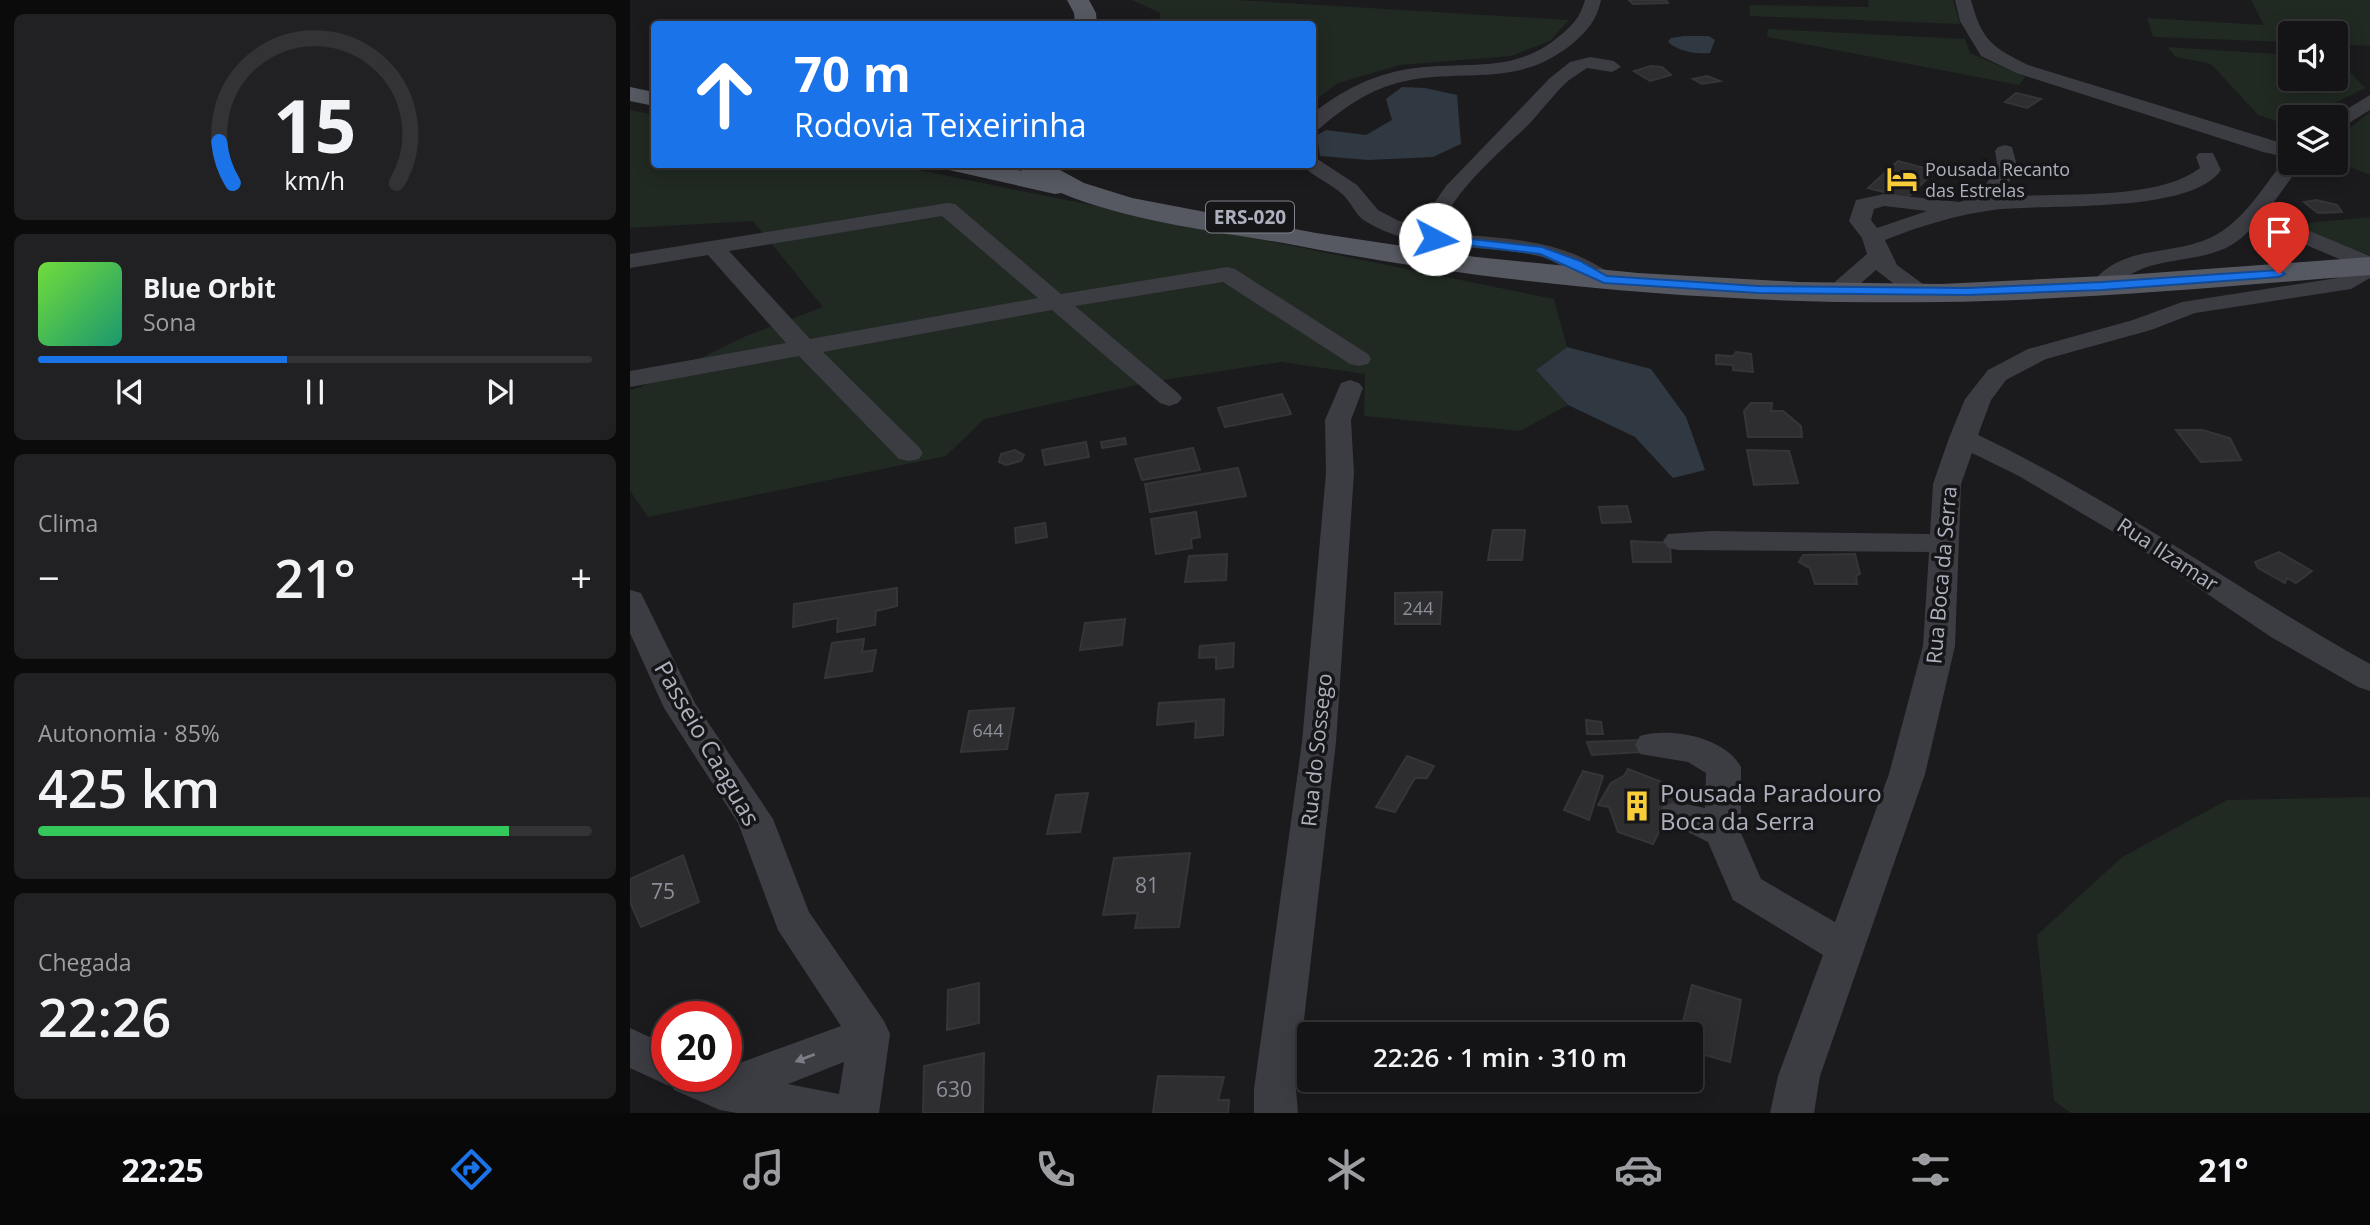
<!DOCTYPE html>
<html lang="pt">
<head>
<meta charset="utf-8">
<style>
  body { margin:0; font-family:"Open Sans",sans-serif; background:#212123; color:#f1f3f6; height:100vh; display:flex; flex-direction:column; font-size:26px; white-space:nowrap }
  * { box-sizing:border-box; margin:0 }
  p { font-size:23px; color:#9d9ea1 }
  .icon { flex:none; width:38px; height:38px; fill:none; stroke:currentColor; stroke-width:2; stroke-linecap:round; stroke-linejoin:round }
  .map { position:relative; flex:1; overflow:hidden }
  .sheet { display:flex; flex-direction:column; gap:14px; padding:14px; background:#0b0b0c; width:630px }
  .sheet>* { flex:none }
  .guide { position:absolute; left:21px; top:21px; width:665px; height:147px; border-radius:7px; box-shadow:0 4px 18px #0003,0 0 0 2px #333335; background:#1a73e8; color:#fff; overflow:hidden }
  .controls { position:absolute; left:1648px; top:21px; display:grid; gap:14px }
  .controls a { display:grid; place-items:center; width:70px; height:70px; border-radius:7px; background:#141416; box-shadow:0 4px 18px #0003,0 0 0 2px #333335; font-size:35px }
  .speed { position:absolute; left:21px; top:1001px; display:flex; gap:14px; font-size:35px; font-weight:700; text-align:center }
  .speed>* { display:grid; place-content:center; width:91px; height:91px; border-radius:50%; background:#141416; box-shadow:0 4px 18px #0003,0 0 0 2px #333335; line-height:1 }
  .speed .limit { border:10px solid #d22; background:#fff; color:#111 }
  .pin { position:absolute; display:grid; place-items:center; width:60px; height:60px; color:#fff; margin:-72px -30px; border-radius:50% 50% 50% 0; rotate:-45deg; box-shadow:0 0 7px #0007 }
  .pin .icon { rotate:45deg }
  .me { position:absolute; width:77px; margin:-38px; rotate:95deg; stroke-linejoin:round; filter:drop-shadow(0 0 5px #0008) }
  .turn { display:flex; align-items:center; gap:24px; height:147px; padding:0 28px; font-size:32px }
  .turn .icon { width:91px; height:91px; stroke-width:2.5 }
  .turn b { display:block; font-size:49px; line-height:60px }
  .big { font-size:52px; font-weight:600; line-height:1.1 }
  .sheet .tile { flex:1; display:flex; flex-direction:column; justify-content:center; gap:10px; min-width:0; padding:0 24px; border-radius:10px; background:#212123 }
  .sheet .dial { align-items:center; gap:0 }
  .dial svg { height:182px; overflow:visible; fill:none; stroke:#333335; stroke-width:7; stroke-linecap:round; text-anchor:middle }
  .dial text { fill:#f1f3f6; stroke:none }
  .song { display:flex; align-items:center; gap:21px }
  .cover { width:84px; height:84px; border-radius:10px; background:linear-gradient(135deg,hsl(100 70% 55%),hsl(160 70% 35%)) }
  .played { height:7px; border-radius:4px; background:linear-gradient(90deg,#1a73e8 45%,#333335 45%) }
  .keys { display:flex; justify-content:space-around; direction:ltr }
  .heat { display:flex; justify-content:space-between; align-items:center; font-size:38px; direction:ltr }
  .charge { height:10px; border-radius:5px; background:linear-gradient(90deg,#34c759 85%,#333335 0) }
  .trip { position:absolute; left:667px; top:1022px; width:406px; height:70px; border-radius:7px; background:#141416; box-shadow:0 4px 18px #0003,0 0 0 2px #333335; font-weight:600; line-height:70px; text-align:center }
  .dock { display:flex; height:112px; justify-content:space-around; align-items:center; background:#080809; color:#9d9ea1 }
  .dock .icon { width:49px; height:49px }
  .dock .active { color:#1a73e8 }
  .dock b { font-size:32px; color:#f1f3f6 }
  main { display:flex; flex:1; min-height:0 }
  .map>svg:first-child { display:block }
  .green { fill:#202922 }
  .water { fill:#303842 }
  .building { fill:#2e2e31; stroke:#353539; stroke-width:2 }
  .lines { fill:none; stroke-linecap:round; stroke-linejoin:round }
  .minor { fill:#3c3c43; fill-rule:evenodd }
  .major { fill:#575962; fill-rule:evenodd }
  .oneway { fill:#7a7c86 }
  .route { fill:#1a73e8; stroke:#114b97; stroke-width:2 }
  .labels { text-anchor:middle; dominant-baseline:central; stroke-width:7; stroke-linejoin:round; paint-order:stroke }
  .far-poi-label { font-size:18px; fill:#adb0bd; stroke:#161618; text-anchor:start }
  .number-label { font-size:18px; fill:#8c8f99 }
  .shield { fill:#161618; stroke:#80828c; stroke-width:2 }
  .shield-label { font-size:19px; font-weight:bold; fill:#adb0bd }
  .street-label { font-size:21px; fill:#adb0bd; stroke:#161618 }
  .near-number-label { font-size:21px; fill:#8c8f99 }
  .near-street-label { font-size:24px; fill:#adb0bd; stroke:#161618 }
  .near-poi-label { font-size:24px; fill:#adb0bd; stroke:#161618; text-anchor:start }
</style>
</head>
<body>
<main>
<section class="sheet">
<div class="tile dial"><svg viewBox="0 0 100 80">
<path d="M14 69A42 42 0 1 1 86 69"/>
<path d="M14 69A42 42 0 0 1 8 51" stroke="#1a73e8"/>
<text x="50" y="56" font-size="32" font-weight="700">15</text>
<text x="50" y="72" font-size="11">km/h</text>
</svg></div>
<div class="tile">
<div class="song"><i class="cover"></i><div><b>Blue Orbit</b><p>Sona</p></div></div>
<div class="played"></div>
<div class="keys"><svg class="icon" aria-label="previous" viewBox="0 0 24 24"><path d="M18 5L8 12l10 7zM5 5v14"/></svg><svg class="icon" aria-label="pause" viewBox="0 0 24 24"><path d="M8 5v14M16 5v14"/></svg><svg class="icon" aria-label="next" viewBox="0 0 24 24"><path d="M6 5l10 7-10 7zM19 5v14"/></svg></div>
</div>
<div class="tile"><p>Clima</p>
<div class="heat"><a>−</a><b class="big">21°</b><a>+</a></div>
</div>
<div class="tile"><p>Autonomia · 85%</p><b class="big">425 km</b><div class="charge"></div></div>
<div class="tile"><p>Chegada</p><b class="big">22:26</b></div>
</section>
<div class="map">
<svg width="1740" height="1113" viewBox="0 0 1740 1113">
  <rect width="100%" height="100%" fill="#1b1b1d"/>
  <g class="green">
    <path d="M502,0H607L939,20L920,41L881,56L770,65L708,83L683,102L682,24H529L530,13Z"/>
    <path d="M1238,0H1323L1330,24L1120,16L1119,5L1239,7Z"/>
    <path d="M1621,0H1740V46L1706,44V33H1661V42L1523,37L1517,18L1634,25Z"/>
    <path d="M1138,29L1335,39L1340,53L1395,77L1389,85L1137,37Z"/>
    <path d="M1537,47L1661,55V79H1706L1707,58L1735,88L1677,117H1661V126L1628,115L1581,64L1546,57Z"/>
    <path d="M0,110L24,115V164L264,165L924,299L937,347L906,370L938,405L890,431L734,416L735,374L651,362L520,382L354,419L316,456L18,517L0,491V390L11,387L116,336L193,307L123,221L0,228Z"/>
    <path d="M1740,112V175L1706,161V139Z"/>
    <path d="M1740,217V255L1657,225Z"/>
    <path d="M1740,797V1113H1441L1424,1101L1407,935L1492,857L1597,800Z"/>
  </g>
  <g class="water">
    <path d="M1054,36H1079L1085,40L1080,53C1066,54 1049,52 1038,42L1041,38Z"/>
    <path d="M772,87L795,88L827,95L831,144L803,157L738,160L690,156L687,135L696,130L736,135L762,120L756,99Z"/>
    <path d="M937,347L1021,369L1056,417L1075,470L1043,478L1005,437L938,405L906,370Z"/>
  </g>
  <g class="building">
    <path d="M999,0H1036L1038,3L1003,4Z"/>
    <path d="M1021,66L1032,67L1041,75L1020,81L1004,71Z"/>
    <path d="M1077,76L1090,81L1072,84L1063,79Z"/>
    <path d="M1386,93L1411,99L1397,108L1375,102Z"/>
    <path d="M1268,161L1305,171L1277,198L1238,188Z"/>
    <path d="M1686,200L1707,205L1712,212L1688,213L1674,202Z"/>
    <path d="M1106,352L1121,354L1123,372L1103,370V365L1086,364V355L1103,356Z"/>
    <path d="M652,394L661,414L595,427L588,408Z"/>
    <path d="M1121,403H1142L1141,411H1153L1171,426L1172,437H1118L1114,411Z"/>
    <path d="M1546,430H1572L1600,438L1611,460L1571,462Z"/>
    <path d="M495,438L496,444L472,448L471,442Z"/>
    <path d="M456,442L459,457L415,465L412,450Z"/>
    <path d="M563,448L570,470L512,480L505,459Z"/>
    <path d="M385,450L394,455L391,461L376,465L369,462L371,454Z"/>
    <path d="M1117,450L1159,451L1168,483L1124,485Z"/>
    <path d="M608,468L616,496L520,512L515,484Z"/>
    <path d="M997,506L1001,522L972,523L969,507Z"/>
    <path d="M566,512L570,537L561,539L562,548L526,554L521,519Z"/>
    <path d="M415,523L417,537L386,543L385,528Z"/>
    <path d="M863,530H895L892,560H858Z"/>
    <path d="M1001,541L1040,543L1041,562H1003Z"/>
    <path d="M1649,552L1682,571L1666,583L1657,578L1655,583L1628,568L1625,562Z"/>
    <path d="M597,554L596,580L555,582L559,556Z"/>
    <path d="M1225,554L1230,574L1226,576L1227,584H1185L1180,568L1169,562L1173,555Z"/>
    <path d="M267,588V606L246,611L245,625L207,632L208,618L163,627L164,604Z"/>
    <path d="M812,592L810,624H765V593Z"/>
    <path d="M495,619L492,645L450,650L455,623Z"/>
    <path d="M234,639L232,652L246,650L242,671L195,678L202,643Z"/>
    <path d="M604,643L603,667L586,669V657L569,658L570,646Z"/>
    <path d="M594,699L593,735L565,738L566,721L527,725L529,703Z"/>
    <path d="M384,708L377,749L331,752L339,711Z"/>
    <path d="M956,720L971,722L973,734H957Z"/>
    <path d="M1010,740V752L962,755L957,742Z"/>
    <path d="M777,756L804,766L797,778H785L765,812L746,807Z"/>
    <path d="M998,769L1050,789L1023,844L988,832L979,807L968,805L981,783L994,776Z"/>
    <path d="M953,771L973,776L959,820L934,810Z"/>
    <path d="M458,793L450,832L417,834L426,795Z"/>
    <path d="M560,853L549,927L505,928L508,913L473,915L484,858Z"/>
    <path d="M53,855L69,902L11,927L0,902V879Z"/>
    <path d="M349,983V1023L317,1030L318,990Z"/>
    <path d="M1062,985L1111,1000L1100,1062L1060,1051V1034H1050Z"/>
    <path d="M354,1053L353,1113H293L294,1066Z"/>
    <path d="M528,1076L594,1077L588,1100H599L598,1113H523Z"/>
  </g>
  <g class="lines">
    <g class="minor">
      <path d="M955,0H971C967,20 957,31 942,44C884,91 831,66 767,83C737,91 712,109 689,129L682,131V114C711,91 742,75 778,69C832,60 882,75 927,38C942,26 950,18 955,0Z"/>
      <path d="M1325,0H1341C1352,41 1362,47 1398,65L1661,146V163H1672L1636,213L1740,256V278L1721,289L1565,313L1521,330L1416,359L1376,380L1361,400L1348,435C1487,501 1607,590 1740,664V691L1728,687L1641,637L1502,543L1389,476L1342,453L1331,484L1325,646L1295,774L1190,1076L1184,1113H1140L1148,1076L1193,955L1103,900L1078,842L1058,832L1033,826L1028,816L1033,806L1046,802L1075,808L1076,773L1058,762L1010,754L1005,745L1010,736C1040,727 1095,737 1111,767V833L1131,879L1205,922L1259,774L1293,646L1299,552L1048,550L1038,548L1033,541L1038,534L1081,531L1300,534L1303,484L1319,438L1335,399L1358,370L1398,349L1503,320L1552,302L1707,278L1726,266L1626,224C1617,233 1608,242 1596,248C1555,266 1514,254 1480,291H1464L1460,286C1490,243 1541,257 1582,237C1614,221 1634,186 1655,159L1659,158L1633,152L1386,73L1351,56L1330,21Z"/>
      <path d="M960,57L984,61L991,67L982,72L957,68L939,80C924,94 912,110 899,124C878,145 807,204 814,233C865,238 918,238 963,263C971,268 980,271 986,279L982,284C961,289 931,261 908,256C851,243 788,254 735,221C725,215 721,201 711,193C699,182 682,177 672,164H682V158L689,160L727,185L748,210L767,220L791,228L793,219L816,186L920,78L940,62Z"/>
      <path d="M1740,95V110L1706,131L1704,117Z"/>
      <path d="M1375,145L1382,147L1388,170L1367,197C1422,192 1527,202 1570,168L1566,157L1569,153H1583L1591,170C1560,215 1416,203 1363,210C1326,215 1290,226 1255,240L1267,265L1297,287L1301,292L1297,297H1281L1246,270L1215,297H1199L1195,292L1199,287L1237,254L1232,238L1219,221L1226,200L1254,194L1330,202L1349,192L1368,169L1365,151L1368,147ZM1254,206L1297,211L1247,228L1241,220L1244,209Z"/>
      <path d="M317,203L325,204L431,294L597,267L605,269L738,354L741,359L738,364L729,366L720,364L593,282L445,306L548,393L552,398L548,403L539,406L530,403L422,310L193,352L289,447L293,453L289,459L279,461L269,459L169,356L0,387V371L156,343L78,255L0,268V254ZM312,216L408,298L180,339L99,251Z"/>
      <path d="M720,380L729,383L733,388L721,420L724,473L706,742L666,1089L668,1113H624V1089L672,742L696,473L695,420L711,383Z"/>
      <path d="M0,590L11,593L65,703L143,819L179,912L254,1021L260,1034L249,1113H107L90,1110L44,1090L41,1084L37,1085L0,1068V1028L37,1045V1076H96V1068L211,1026L148,930L108,823L34,708L0,633ZM214,1062L209,1094L158,1084Z"/>
    </g>
    <g class="major">
      <path d="M437,0H459L466,13L467,24H445L444,13Z"/>
      <path d="M0,87L24,92V106L0,101Z"/>
      <path d="M315,164H365L392,171L387,164H419L454,183L502,198L686,233L846,257L1008,273L1169,282L1311,284L1495,275L1740,257V275C1597,286 1454,300 1310,302C1094,305 876,286 664,245C587,231 504,223 431,193L425,194L319,170Z"/>
    </g>
  </g>
  <defs><path id="oneway-solid" d="M-6-.8H1V-3.2L6.5 0L1 3.2V.8H-6Z" transform="scale(1.75)"/></defs>
  <use class="oneway" href="#oneway-solid" transform="translate(175 1058) rotate(159)"/>
  <path class="route" d="M805,235L912,247L950,261L977,276L1128,286L1338,288L1472,282L1649,270L1655,274L1649,277L1472,290L1338,295L1128,293L974,283L910,254L801,241V236Z"/>
  <defs>
    <g id="hotel-bare" transform="scale(2.415)"><path d="M-6-4.5h1.5V1H6V5H4.5V3h-9V5H-6ZM-4 0a1.8 1.8 0 1 1 3.6 0ZM.5 0V-2.5h3Q6-2.5 6 0Z" fill="#f9cd38" stroke="#161618" stroke-width="2.5" paint-order="stroke"/></g>
    <g id="building-bare" transform="scale(2.415)"><path d="M-4-6H4V6H1V3H-1V6H-4ZM-2.5-4.3h1.7v1.8h-1.7ZM.8-4.3h1.7v1.8H.8ZM-2.5-1h1.7V.8h-1.7ZM.8-1h1.7V.8H.8Z" fill="#f9cd38" stroke="#161618" stroke-width="2.5" paint-order="stroke"/></g>
  </defs>
  <g fill-rule="evenodd">
    <use href="#hotel-bare" x="1272" y="179"/>
    <use href="#building-bare" x="1007" y="806"/>
  </g>
  <g class="labels">
    <g class="far-poi-label">
      <text x="1295" y="169">Pousada Recanto<tspan x="1295" dy="21">das Estrelas</tspan></text>
    </g>
    <g class="number-label">
      <text x="788" y="608">244</text>
      <text x="358" y="730">644</text>
    </g>
    <rect class="shield" x="576" y="201.5" width="88" height="31" rx="5"/>
    <g class="shield-label">
      <text x="620" y="217">ERS-020</text>
    </g>
    <g class="street-label">
      <text transform="translate(1538 554) rotate(33)">Rua Ilzamar</text>
      <text transform="translate(1311 575) rotate(-85)">Rua Boca da Serra</text>
      <text transform="translate(686 750) rotate(-84)">Rua do Sossego</text>
    </g>
    <g class="near-number-label">
      <text x="517" y="885">81</text>
      <text x="33" y="891">75</text>
      <text x="324" y="1089">630</text>
    </g>
    <g class="near-street-label">
      <text transform="translate(78 743) rotate(60)">Passeio Caaguas</text>
    </g>
    <g class="near-poi-label">
      <text x="1030" y="792">Pousada Paradouro<tspan x="1030" dy="28">Boca da Serra</tspan></text>
    </g>
  </g>
</svg>
<div class="controls">
<a><svg class="icon" aria-label="sound" viewBox="0 0 24 24"><path d="M4 9h4l5-4v14l-5-4H4zM17 9q2 3 0 6"/></svg></a>
<a><svg class="icon" aria-label="layers" viewBox="0 0 24 24"><path d="M12 4l9 5-9 5-9-5zM3 14l9 5 9-5"/></svg></a>
</div>
<div class="speed"><div class="limit">20</div></div>
<div class="pin" style="left:1649px;top:274px;background:#d93025"><svg class="icon" aria-label="arrive" viewBox="0 0 24 24"><path d="M6 21V4h12l-3 4 3 4H6"/></svg></div>
<svg class="me" style="left:805px;top:239px" viewBox="-20 -20 40 40"><circle r="19" fill="#fff"/><path d="M0-13L10 11 0 6-10 11z" fill="#1a73e8"/></svg>
<div class="trip">22:26 · 1 min · 310 m</div>
<div class="guide">
<div class="turn"><svg class="icon" aria-label="ahead" viewBox="0 0 24 24"><path d="M12 20V5M6 11l6-6 6 6"/></svg><div><b>70 m</b>Rodovia Teixeirinha</div></div>
</div>
</div>
</main>
<nav class="dock">
<b>22:25</b>
<svg class="icon active" aria-label="directions" viewBox="0 0 24 24"><path d="M12 3l9 9-9 9-9-9zM9 14v-3h6M13 9l2 2-2 2"/></svg>
<svg class="icon" aria-label="music" viewBox="0 0 24 24"><path d="M9 18V5l10-2v13"/><circle cx="6" cy="18" r="3"/><circle cx="16" cy="16" r="3"/></svg>
<svg class="icon" aria-label="phone" viewBox="0 0 24 24"><path d="M5 4h4l2 5-3 2q2 4 5 5l2-3 5 2v4C11 20 4 13 5 4z"/></svg>
<svg class="icon" aria-label="climate" viewBox="0 0 24 24"><path d="M12 3v18M4 7l16 10M4 17L20 7"/></svg>
<svg class="icon" aria-label="car" viewBox="0 0 24 24"><path d="M5 17H2v-5l4-1 3-4h7l3 4 3 1v5h-3M9 17h6M6 11h13"/><circle cx="7" cy="17" r="2"/><circle cx="17" cy="17" r="2"/></svg>
<svg class="icon" aria-label="filters" viewBox="0 0 24 24"><path d="M4 7h16M4 17h16"/><circle cx="9" cy="7" r="2"/><circle cx="15" cy="17" r="2"/></svg>
<b>21°</b>
</nav>
</body>
</html>
